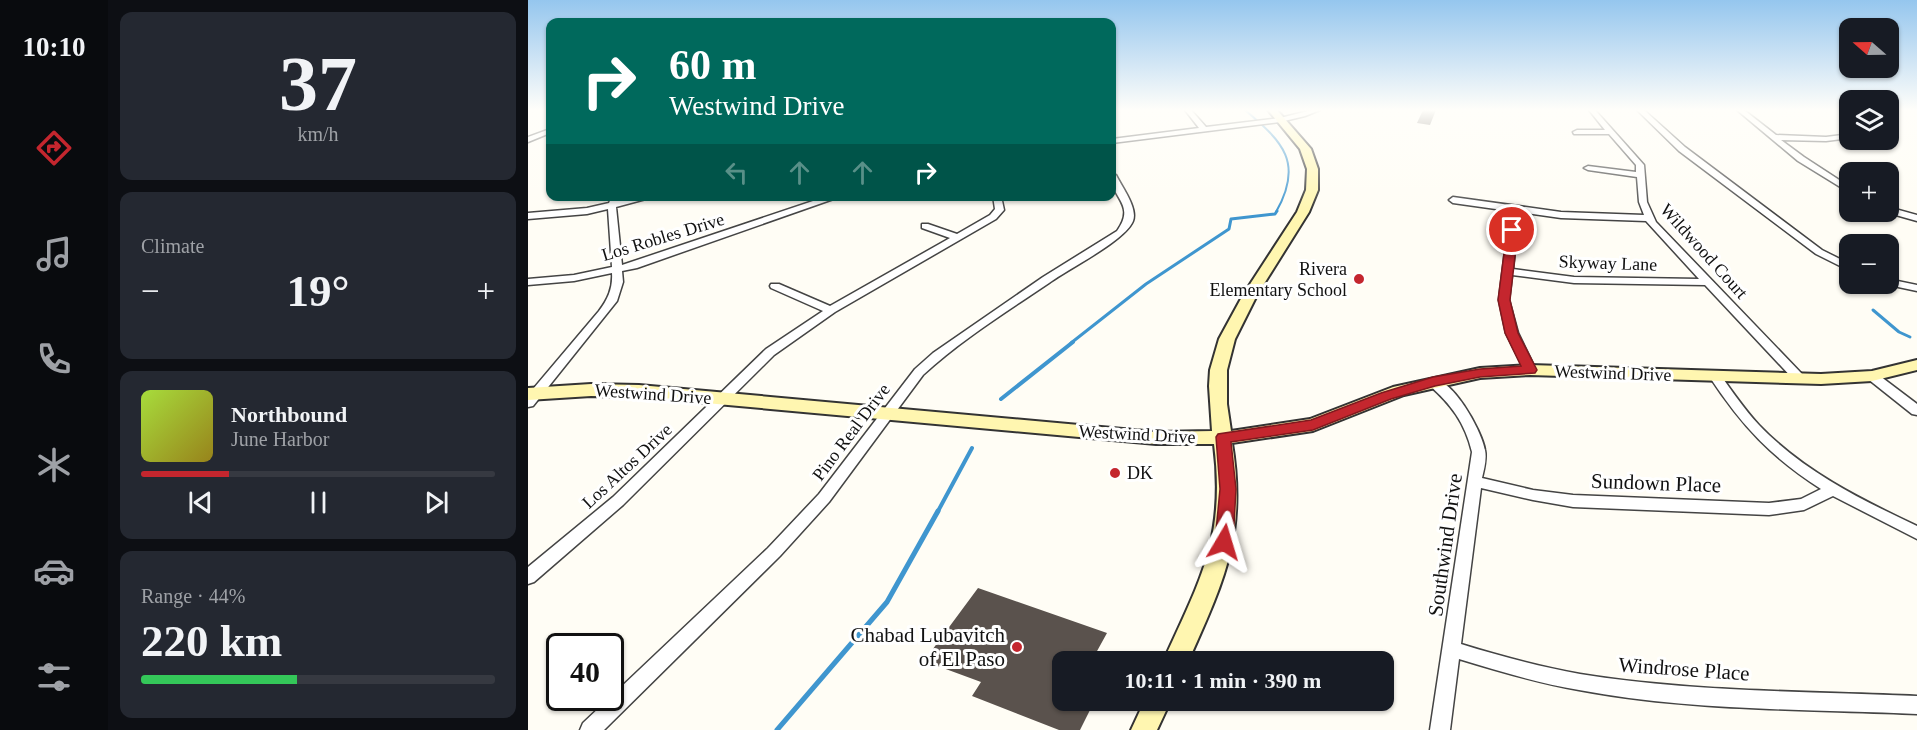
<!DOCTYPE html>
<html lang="en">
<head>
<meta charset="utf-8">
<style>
  body { margin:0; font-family:Georgia,serif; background:#242831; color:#f1f3f6; height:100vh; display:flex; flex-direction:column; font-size:22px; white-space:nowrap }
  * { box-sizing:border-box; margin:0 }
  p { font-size:20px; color:#9ea1a6 }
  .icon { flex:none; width:33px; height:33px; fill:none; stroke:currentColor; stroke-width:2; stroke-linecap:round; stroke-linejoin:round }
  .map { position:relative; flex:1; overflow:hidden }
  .drawer { display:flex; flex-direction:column; gap:12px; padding:12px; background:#0d0f14; width:420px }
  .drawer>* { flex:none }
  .guide { position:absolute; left:18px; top:18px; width:570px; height:183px; border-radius:12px; box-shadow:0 2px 4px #0004; background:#00695c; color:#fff; overflow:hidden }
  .needle { width:39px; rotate:290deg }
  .buttons { position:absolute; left:1311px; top:18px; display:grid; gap:12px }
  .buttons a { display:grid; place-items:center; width:60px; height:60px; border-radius:12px; background:#171b24; box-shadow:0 2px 4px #0004; font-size:30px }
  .speed { position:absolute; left:18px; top:633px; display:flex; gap:12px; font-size:30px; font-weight:700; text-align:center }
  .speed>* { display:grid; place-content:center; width:78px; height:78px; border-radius:50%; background:#171b24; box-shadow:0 2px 4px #0004; line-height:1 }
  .speed .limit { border:3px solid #111; border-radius:9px; background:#fff; color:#111 }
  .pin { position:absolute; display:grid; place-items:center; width:51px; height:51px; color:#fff; margin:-26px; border:3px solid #fff; border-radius:50%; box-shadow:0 2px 6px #0007 }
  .me { position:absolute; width:66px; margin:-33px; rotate:7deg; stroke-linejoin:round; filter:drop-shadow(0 0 4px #0008) }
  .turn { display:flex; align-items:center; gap:21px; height:126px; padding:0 24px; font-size:27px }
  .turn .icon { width:78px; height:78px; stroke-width:2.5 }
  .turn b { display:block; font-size:42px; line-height:51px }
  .lanes { display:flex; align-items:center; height:57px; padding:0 24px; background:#0003; justify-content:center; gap:30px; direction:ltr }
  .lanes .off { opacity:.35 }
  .big { font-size:45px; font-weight:800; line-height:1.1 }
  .drawer .tile { flex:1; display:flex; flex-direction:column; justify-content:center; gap:9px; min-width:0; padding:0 21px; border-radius:12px; background:#242831 }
  .drawer .dial { align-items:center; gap:0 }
  .dial b { font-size:78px; line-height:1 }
  .song { display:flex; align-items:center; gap:18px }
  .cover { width:72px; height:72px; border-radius:9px; background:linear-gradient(135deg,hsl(80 70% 55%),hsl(50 70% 35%)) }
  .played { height:6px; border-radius:3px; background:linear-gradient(90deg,#c4262e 25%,#363941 25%) }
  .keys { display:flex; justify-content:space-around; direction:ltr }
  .heat { display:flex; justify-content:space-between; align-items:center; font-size:33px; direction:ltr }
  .charge { height:9px; border-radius:4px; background:linear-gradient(90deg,#34c759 44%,#363941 0) }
  .trip { position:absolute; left:524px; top:651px; width:342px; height:60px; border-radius:12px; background:#171b24; box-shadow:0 2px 4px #0004; font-weight:800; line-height:60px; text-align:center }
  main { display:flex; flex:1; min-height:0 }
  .tabs { display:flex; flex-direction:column; width:108px; justify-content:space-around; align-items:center; background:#090b0e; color:#9ea1a6 }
  .tabs .icon { width:42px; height:42px }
  .tabs .active { color:#c4262e }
  .tabs b { font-size:27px; color:#f1f3f6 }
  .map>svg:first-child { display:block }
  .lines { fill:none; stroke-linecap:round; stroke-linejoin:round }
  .stream-far3 { stroke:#3f96cf; stroke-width:2 }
  .stream-far2 { stroke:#3f96cf; stroke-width:3 }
  .stream-far1 { stroke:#3f96cf; stroke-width:4 }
  .stream { stroke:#3f96cf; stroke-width:5 }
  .building { fill:#5a524d }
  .street-casing { stroke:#444; stroke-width:3 }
  .secondary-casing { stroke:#333; stroke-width:4 }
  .street { fill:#fff; fill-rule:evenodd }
  .secondary { fill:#fff6b0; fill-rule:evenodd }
  .route { fill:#c4262e; stroke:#7f191e; stroke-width:1.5 }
  .poi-dot { fill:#c4262e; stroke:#fff; stroke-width:2 }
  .labels { text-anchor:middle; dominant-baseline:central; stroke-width:6; stroke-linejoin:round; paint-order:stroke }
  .street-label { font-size:18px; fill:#111; stroke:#fff }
  .poi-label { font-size:18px; fill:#111; stroke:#fff; text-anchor:end }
  .near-street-label { font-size:21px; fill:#111; stroke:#fff }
  .near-poi-label { font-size:21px; fill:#111; stroke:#fff; text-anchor:end }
</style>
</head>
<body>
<main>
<nav class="tabs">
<b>10:10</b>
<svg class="icon active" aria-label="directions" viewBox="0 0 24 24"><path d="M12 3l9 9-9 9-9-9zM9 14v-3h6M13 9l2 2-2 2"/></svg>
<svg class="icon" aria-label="music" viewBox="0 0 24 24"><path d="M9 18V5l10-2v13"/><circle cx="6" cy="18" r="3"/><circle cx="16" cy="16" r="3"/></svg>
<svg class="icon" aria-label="phone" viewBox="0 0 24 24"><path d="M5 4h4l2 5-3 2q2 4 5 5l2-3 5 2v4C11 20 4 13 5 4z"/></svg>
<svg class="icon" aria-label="climate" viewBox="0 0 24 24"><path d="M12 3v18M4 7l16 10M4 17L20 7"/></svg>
<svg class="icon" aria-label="car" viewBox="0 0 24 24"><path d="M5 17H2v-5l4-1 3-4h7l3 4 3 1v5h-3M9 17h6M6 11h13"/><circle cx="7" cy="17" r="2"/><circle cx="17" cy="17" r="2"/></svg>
<svg class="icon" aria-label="filters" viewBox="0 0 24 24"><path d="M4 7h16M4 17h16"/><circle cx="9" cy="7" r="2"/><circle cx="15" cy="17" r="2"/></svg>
</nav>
<section class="drawer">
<div class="tile dial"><b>37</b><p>km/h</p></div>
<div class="tile"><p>Climate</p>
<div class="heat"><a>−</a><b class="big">19°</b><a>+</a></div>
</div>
<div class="tile">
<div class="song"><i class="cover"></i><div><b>Northbound</b><p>June Harbor</p></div></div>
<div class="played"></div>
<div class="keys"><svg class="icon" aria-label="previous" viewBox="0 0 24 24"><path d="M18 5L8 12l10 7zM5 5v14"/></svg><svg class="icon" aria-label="pause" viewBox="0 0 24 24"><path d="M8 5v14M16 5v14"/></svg><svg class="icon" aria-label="next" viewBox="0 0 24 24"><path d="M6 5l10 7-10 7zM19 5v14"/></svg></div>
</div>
<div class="tile"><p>Range · 44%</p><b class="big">220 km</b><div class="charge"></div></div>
</section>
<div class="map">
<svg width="1389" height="730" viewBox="0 0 1389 730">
  <rect width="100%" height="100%" fill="#fffdf5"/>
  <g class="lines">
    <path class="stream-far3" d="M717,110C755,142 776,163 748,212"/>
    <g class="stream-far2">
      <path d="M1345,310L1371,332L1382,337"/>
      <path d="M543,343L618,284L701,229L703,219L747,214L749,211"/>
    </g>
    <g class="stream-far1">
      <path d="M473,399L545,342"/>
      <path d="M409,513L444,448"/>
    </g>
    <path class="stream" d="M249,730L359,602L410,511"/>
  </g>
  <g class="building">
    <path d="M895,110H908L902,125L889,123Z"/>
    <path d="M450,588L579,633L563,662H534V700H567L552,730H531L444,696L453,682L396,661Z"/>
  </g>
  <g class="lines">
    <g class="street-casing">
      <g id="street">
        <path d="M657,110H663L678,127L752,118L784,110H792L777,116L752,122L584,143V139L671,128Z"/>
        <path d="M1061,110H1067L1116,165L1119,202L1128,222L1275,375L1277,378L1275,381H1267L1177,285L1046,283L984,275L981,300L990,333L1008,370L1006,373H998L978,333L971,300L982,211L925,203L921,200L925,197L1033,212L1116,215L1111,202L1109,177L1060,170L1056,168L1060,166L1108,172V165L1081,134H1046L1045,132L1049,130H1077ZM991,212L1033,218L1118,221L1171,279L1046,277L985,269Z"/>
        <path d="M1109,110H1116L1157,147L1294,250L1322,264V271L1288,254L1151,151Z"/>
        <path d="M1209,110H1216L1248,135L1298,137L1322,134V138L1298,141L1253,140L1276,157L1322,187V193L1270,161Z"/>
        <path d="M1312,110L1322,111V116Z"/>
        <path d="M22,129V133L0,142V137Z"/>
        <path d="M584,173L588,175C594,187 610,208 605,221C597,241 540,269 521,283C478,312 433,340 395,375L301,502L252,556L76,730H52L55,723L240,548L291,494L387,369L405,353L515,277L589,231C609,203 581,199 584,173Z"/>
        <path d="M84,196H93L91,201L111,196H129L88,207L94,265L300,196H314L109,268L94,271L95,282L89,301L5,406L0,407V395L71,311C80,299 85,288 84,273L46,281L0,285V279L46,275L84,267L80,209L59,214L0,219V213L59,208L81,203Z"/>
        <path d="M465,196H473L476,210L468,219L307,312L246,355L95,505L6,582L0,584V567L85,497L238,349L295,311L243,288L242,286L243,284H251L302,306L422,238L394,228V224H400L429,234L462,215L467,209Z"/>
        <path d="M1360,207L1389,215V221L1357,212H1360Z"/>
        <path d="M1360,279L1389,285V291L1356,284H1360Z"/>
        <path d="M1187,372L1191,373C1204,391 1216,409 1231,425C1275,471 1332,499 1389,526V539L1305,496L1276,510L1241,515L1045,507L1005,500L953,488L933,644C972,656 1012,667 1052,674C1163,692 1277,691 1389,696V714C1277,709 1162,711 1051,690C1010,683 970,671 931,659L922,730H902L944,452C937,423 923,404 901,385L899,382L901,379C923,374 954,431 957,450C959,459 956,469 954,478L1005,490L1045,495L1241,503L1273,499L1293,489C1243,457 1214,426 1181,376Z"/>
        <path d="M1344,372L1348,373L1389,404V415L1384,414L1340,379L1338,376L1340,373Z"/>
      </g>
    </g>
    <g class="secondary-casing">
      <g id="secondary">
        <path d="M740,110H749L783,149L790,169V190L781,212L729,295L707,339L699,370V404L703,431L782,419L865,387L952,368L1002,365L1293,374L1344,371L1389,360V370L1344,381L1293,384L1002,375L952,378L876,395L785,431L704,443C719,534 696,581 660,662H635C672,580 698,538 686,444H628L111,397L63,396L0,400V388L63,384L111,385L628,432L684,431L681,386L682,370L691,339L715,295L769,212L778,190L779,169L772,149Z"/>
        <path d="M617,700H643L629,730H603Z"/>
      </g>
    </g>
    <use href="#street" class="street"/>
    <use href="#secondary" class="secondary"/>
  </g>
  <linearGradient id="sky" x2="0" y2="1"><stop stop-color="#95c6ee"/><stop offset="0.52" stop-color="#fffefa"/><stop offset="1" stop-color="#fffefa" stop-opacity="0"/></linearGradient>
  <rect width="1389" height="212" fill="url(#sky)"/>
  <path class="route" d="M984,227L990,230L982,300L990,333L1009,370L1007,373L952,377L907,386L863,399L785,430L703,442L708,489L705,542L702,547L696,549L689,547L687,542L692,489L688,437L690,434L783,420L853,393L905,377L952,369L993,366L977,333L970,300L979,230Z"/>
  <g class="poi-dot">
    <circle cx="831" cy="279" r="6"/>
    <circle cx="587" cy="473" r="6"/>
    <circle cx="489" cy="647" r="6"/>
  </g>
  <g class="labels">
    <g class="street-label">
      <text transform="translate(135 237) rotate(-17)">Los Robles Drive</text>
      <text transform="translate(1176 251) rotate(48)">Wildwood Court</text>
      <text transform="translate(1080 263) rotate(2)">Skyway Lane</text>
      <text transform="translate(1085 373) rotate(2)">Westwind Drive</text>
      <text transform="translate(125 394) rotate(4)">Westwind Drive</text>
      <text transform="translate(323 432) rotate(-53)">Pino Real Drive</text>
      <text transform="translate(609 434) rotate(3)">Westwind Drive</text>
      <text transform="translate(99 466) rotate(-43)">Los Altos Drive</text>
    </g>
    <g class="poi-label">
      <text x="819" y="269">Rivera<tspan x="819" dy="21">Elementary School</tspan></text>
      <text x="599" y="473" text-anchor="start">DK</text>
    </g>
    <g class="near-street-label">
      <text transform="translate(1128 483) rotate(2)">Sundown Place</text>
      <text transform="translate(917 545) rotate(-82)">Southwind Drive</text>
      <text transform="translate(1156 669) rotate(4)">Windrose Place</text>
    </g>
    <g class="near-poi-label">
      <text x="477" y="635">Chabad Lubavitch<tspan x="477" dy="24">of El Paso</tspan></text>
    </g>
  </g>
</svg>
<div class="buttons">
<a><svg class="needle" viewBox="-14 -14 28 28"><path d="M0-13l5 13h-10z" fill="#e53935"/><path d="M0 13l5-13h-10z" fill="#9ea1a6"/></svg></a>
<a><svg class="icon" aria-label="layers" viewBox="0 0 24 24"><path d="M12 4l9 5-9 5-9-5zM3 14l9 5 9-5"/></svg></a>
<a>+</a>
<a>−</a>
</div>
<div class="speed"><div class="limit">40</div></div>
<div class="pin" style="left:984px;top:230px;background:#d93025"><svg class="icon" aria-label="arrive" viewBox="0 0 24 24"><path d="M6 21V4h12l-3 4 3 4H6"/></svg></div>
<svg class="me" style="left:696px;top:542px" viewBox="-20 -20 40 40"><path d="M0-17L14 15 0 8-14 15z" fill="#c4262e" stroke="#fff" stroke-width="4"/></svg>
<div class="trip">10:11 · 1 min · 390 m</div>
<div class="guide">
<div class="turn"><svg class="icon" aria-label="right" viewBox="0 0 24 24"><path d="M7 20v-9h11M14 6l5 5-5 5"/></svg><div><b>60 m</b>Westwind Drive</div></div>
<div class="lanes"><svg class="icon off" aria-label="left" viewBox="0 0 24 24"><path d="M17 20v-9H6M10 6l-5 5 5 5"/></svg><svg class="icon off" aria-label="ahead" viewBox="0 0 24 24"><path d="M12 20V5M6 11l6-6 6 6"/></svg><svg class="icon off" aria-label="ahead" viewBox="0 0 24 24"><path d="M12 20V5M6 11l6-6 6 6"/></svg><svg class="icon" aria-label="right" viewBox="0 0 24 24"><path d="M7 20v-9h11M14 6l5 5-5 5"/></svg></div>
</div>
</div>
</main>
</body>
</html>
